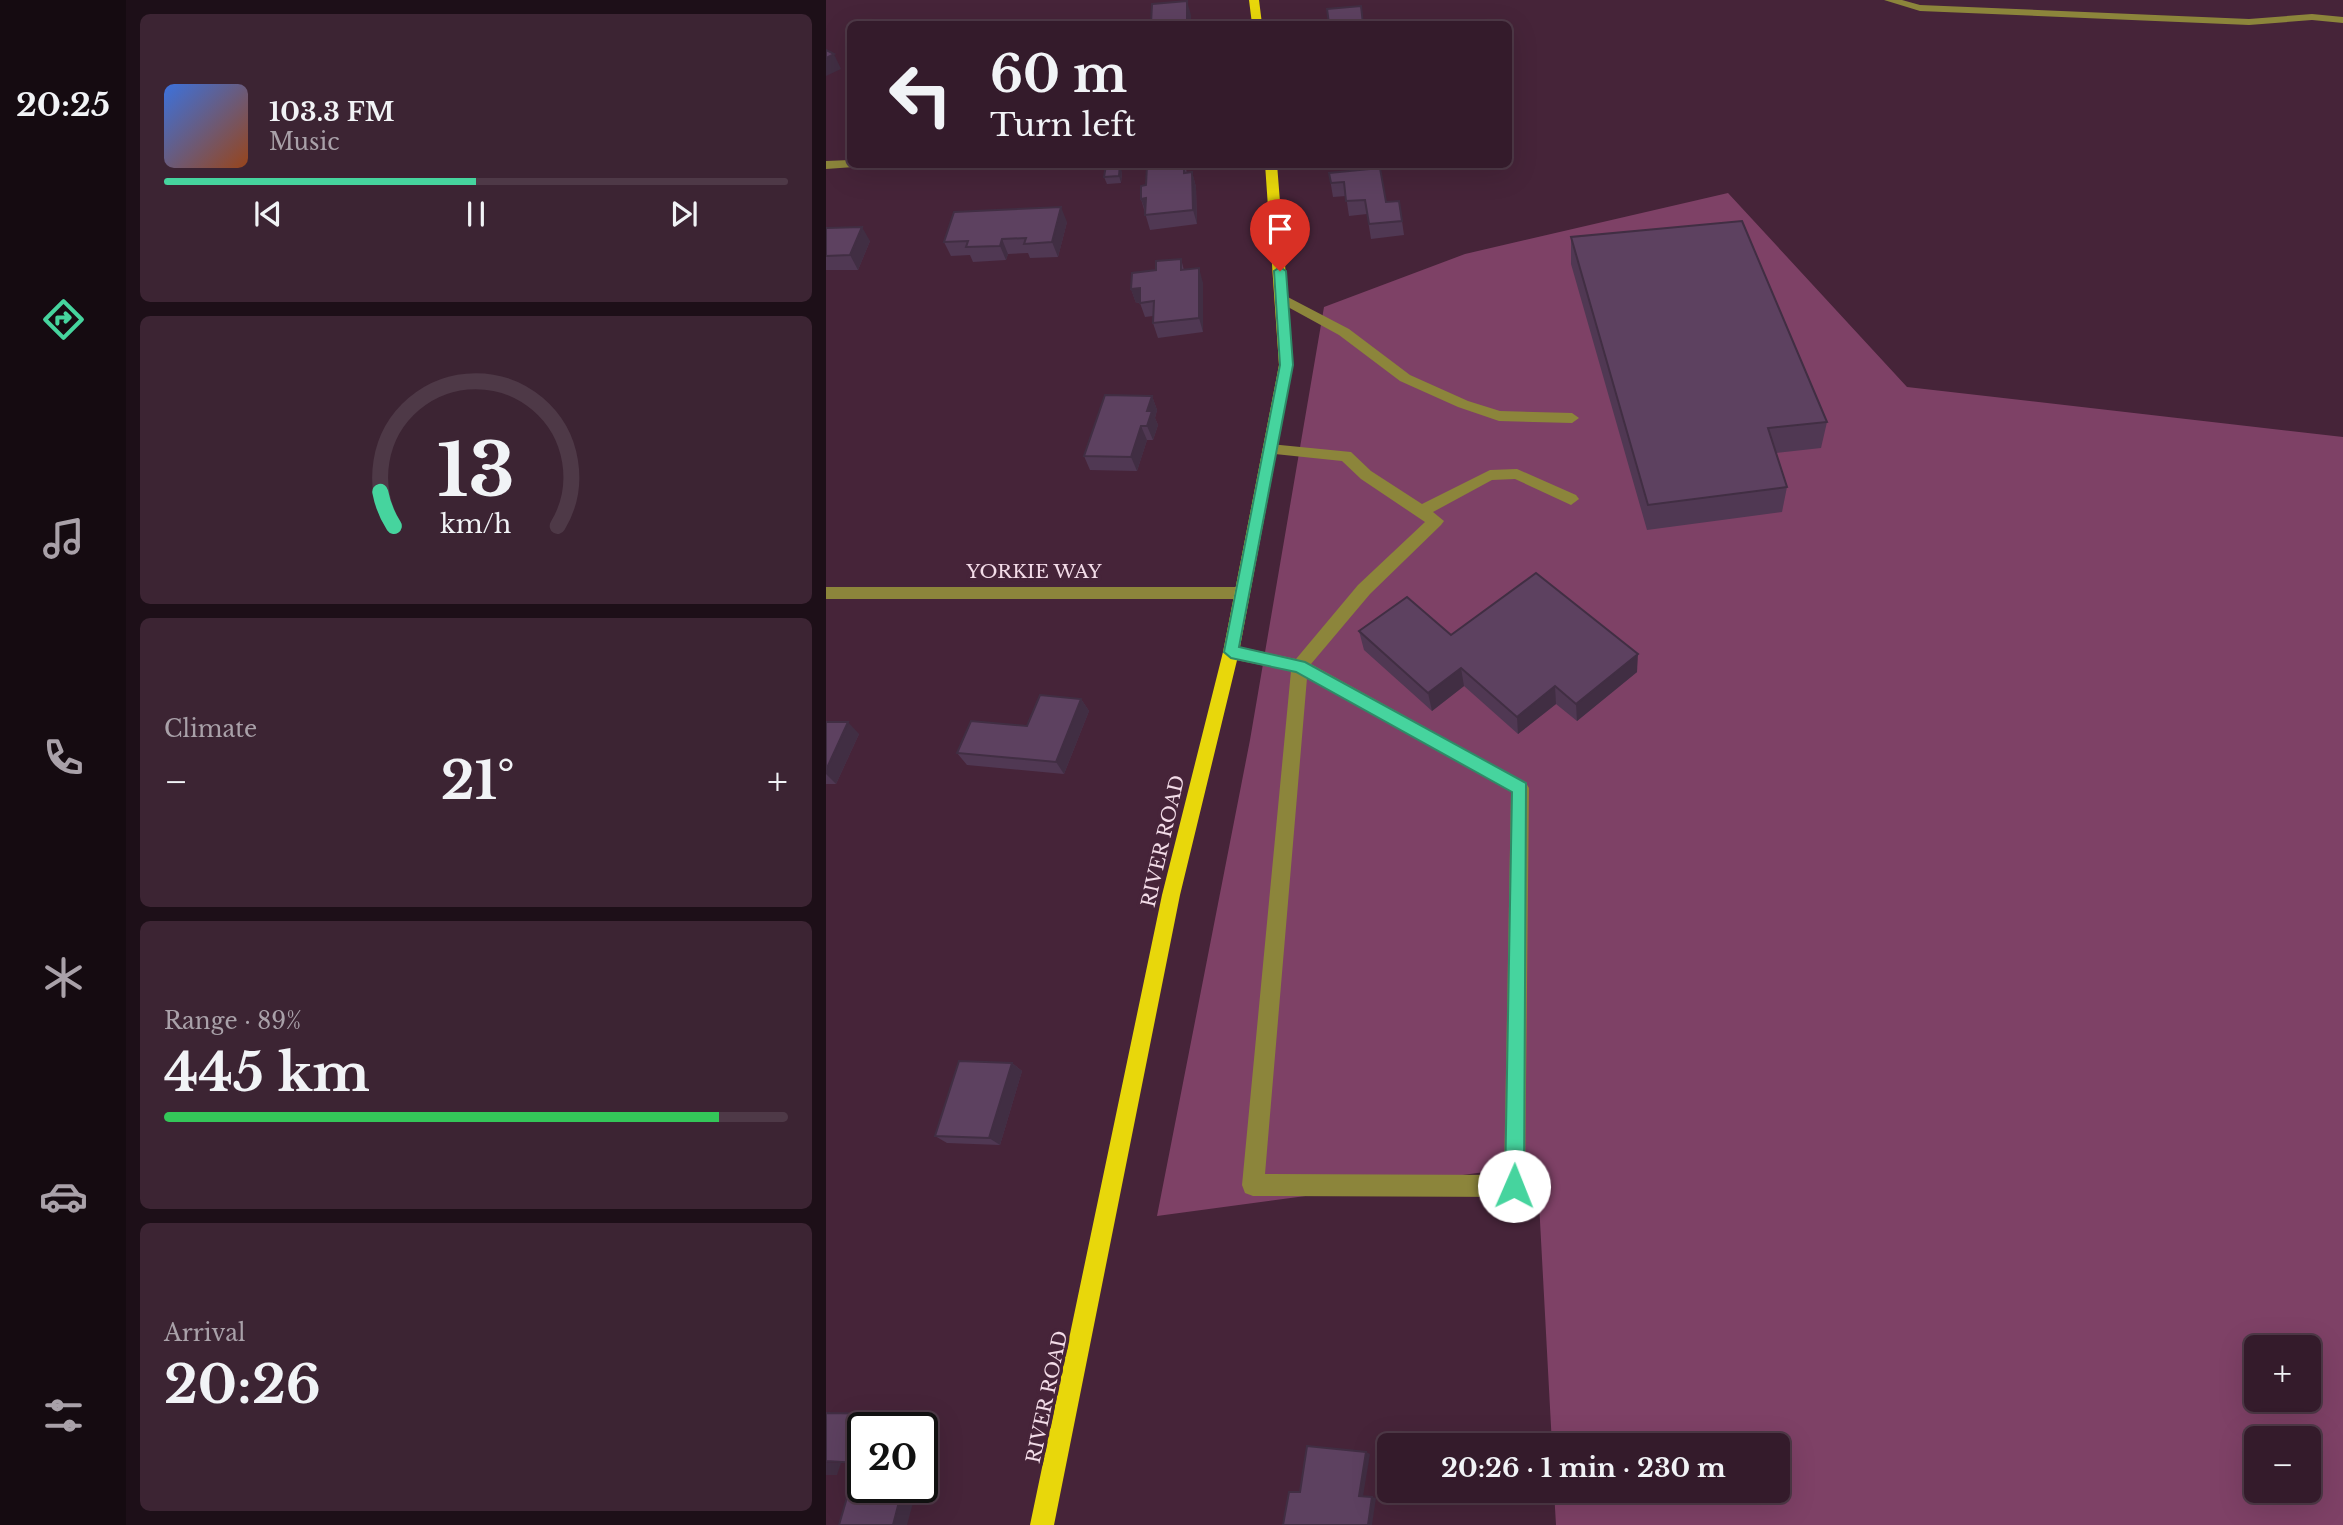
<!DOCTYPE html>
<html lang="en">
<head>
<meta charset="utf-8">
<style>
  body { margin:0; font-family:"Libre Baskerville",serif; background:#3c2433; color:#f1f3f6; height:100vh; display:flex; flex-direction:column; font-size:26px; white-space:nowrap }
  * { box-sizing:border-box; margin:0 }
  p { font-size:23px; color:#a9a1a9 }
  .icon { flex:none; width:38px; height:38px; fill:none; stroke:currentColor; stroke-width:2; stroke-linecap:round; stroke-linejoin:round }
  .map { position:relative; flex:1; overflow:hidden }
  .side { display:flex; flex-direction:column; gap:14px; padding:14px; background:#1d0f18; width:700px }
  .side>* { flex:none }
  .banner { position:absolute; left:21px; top:21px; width:665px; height:147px; border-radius:10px; box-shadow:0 7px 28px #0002,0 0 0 2px #4e3947; background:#341b2b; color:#f1f3f6; overflow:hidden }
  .buttons { position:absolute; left:1418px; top:1335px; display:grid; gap:14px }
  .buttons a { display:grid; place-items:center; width:77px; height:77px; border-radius:10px; background:#341b2b; box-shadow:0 7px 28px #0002,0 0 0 2px #4e3947; font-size:35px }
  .speed { position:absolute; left:21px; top:1412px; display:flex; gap:14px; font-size:35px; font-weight:700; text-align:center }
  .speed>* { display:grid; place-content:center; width:91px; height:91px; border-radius:50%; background:#341b2b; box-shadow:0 7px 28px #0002,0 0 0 2px #4e3947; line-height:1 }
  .speed .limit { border:4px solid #111; border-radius:10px; background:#fff; color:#111 }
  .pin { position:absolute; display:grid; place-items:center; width:60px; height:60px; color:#fff; margin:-72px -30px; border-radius:50% 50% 50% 0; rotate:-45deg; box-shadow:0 0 7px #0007 }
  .pin .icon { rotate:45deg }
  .me { position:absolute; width:77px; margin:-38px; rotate:1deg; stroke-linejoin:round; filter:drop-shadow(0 0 5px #0008) }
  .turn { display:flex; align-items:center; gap:24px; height:147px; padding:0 28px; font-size:32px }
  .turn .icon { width:91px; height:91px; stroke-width:2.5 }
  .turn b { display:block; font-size:49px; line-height:60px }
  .big { font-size:52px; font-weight:700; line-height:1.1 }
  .side .widget { flex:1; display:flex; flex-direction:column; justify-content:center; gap:10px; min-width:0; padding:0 24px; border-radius:10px; background:#3c2433 }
  .side .dial { align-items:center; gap:0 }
  .dial svg { height:182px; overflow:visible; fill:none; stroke:#4e3947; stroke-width:7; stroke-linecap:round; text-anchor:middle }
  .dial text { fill:#f1f3f6; stroke:none }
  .song { display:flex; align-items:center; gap:21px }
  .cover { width:84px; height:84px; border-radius:10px; background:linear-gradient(135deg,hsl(220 70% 55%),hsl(20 70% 35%)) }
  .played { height:7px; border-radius:4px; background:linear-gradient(90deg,#46d49e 50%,#4e3947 50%) }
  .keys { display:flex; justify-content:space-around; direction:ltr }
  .heat { display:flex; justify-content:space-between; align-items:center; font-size:38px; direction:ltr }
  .charge { height:10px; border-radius:5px; background:linear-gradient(90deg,#34c759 89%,#4e3947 0) }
  .trip { position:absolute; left:551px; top:1433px; width:413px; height:70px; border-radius:10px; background:#341b2b; box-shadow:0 7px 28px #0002,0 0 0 2px #4e3947; font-weight:700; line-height:70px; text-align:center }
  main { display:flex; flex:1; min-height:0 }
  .tabs { display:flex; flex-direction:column; width:126px; justify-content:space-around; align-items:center; background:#150b11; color:#a9a1a9 }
  .tabs .icon { width:49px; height:49px }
  .tabs .on { color:#46d49e }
  .tabs b { font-size:32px; color:#f1f3f6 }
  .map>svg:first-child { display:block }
  .green { fill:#7e4166; fill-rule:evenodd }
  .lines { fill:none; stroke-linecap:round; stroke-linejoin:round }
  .minor { fill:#8c853b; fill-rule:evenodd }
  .major { fill:#e8d70b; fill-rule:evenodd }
  .wall { fill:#503853 }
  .shaded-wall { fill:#412e43 }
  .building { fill:#5d4160; stroke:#412e43; stroke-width:2 }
  .route { fill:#46d49e; stroke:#2e8a67; stroke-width:2 }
  .labels { text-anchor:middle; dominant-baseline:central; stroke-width:7; stroke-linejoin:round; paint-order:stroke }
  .street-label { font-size:19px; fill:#f3dce8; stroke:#462439 }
</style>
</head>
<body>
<main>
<nav class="tabs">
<b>20:25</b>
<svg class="icon on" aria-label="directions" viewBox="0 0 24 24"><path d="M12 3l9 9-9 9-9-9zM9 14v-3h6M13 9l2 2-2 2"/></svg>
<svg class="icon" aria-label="music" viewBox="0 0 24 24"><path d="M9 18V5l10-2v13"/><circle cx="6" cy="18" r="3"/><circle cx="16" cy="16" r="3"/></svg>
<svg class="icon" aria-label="phone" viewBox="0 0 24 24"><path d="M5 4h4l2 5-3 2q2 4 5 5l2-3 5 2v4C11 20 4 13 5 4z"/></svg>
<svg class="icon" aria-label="climate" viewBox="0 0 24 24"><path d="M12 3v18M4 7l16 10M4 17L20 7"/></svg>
<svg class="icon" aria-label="car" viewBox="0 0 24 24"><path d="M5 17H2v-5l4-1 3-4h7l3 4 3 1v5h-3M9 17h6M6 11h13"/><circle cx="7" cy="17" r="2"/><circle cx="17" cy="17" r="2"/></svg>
<svg class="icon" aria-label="filters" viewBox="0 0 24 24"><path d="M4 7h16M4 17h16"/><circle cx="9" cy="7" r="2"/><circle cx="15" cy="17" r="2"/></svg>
</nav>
<section class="side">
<div class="widget">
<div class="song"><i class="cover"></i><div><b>103.3 FM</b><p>Music</p></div></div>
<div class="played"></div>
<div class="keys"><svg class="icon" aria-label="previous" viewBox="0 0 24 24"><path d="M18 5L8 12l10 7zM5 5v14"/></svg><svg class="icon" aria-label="pause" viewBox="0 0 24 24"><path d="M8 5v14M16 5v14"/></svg><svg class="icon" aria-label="next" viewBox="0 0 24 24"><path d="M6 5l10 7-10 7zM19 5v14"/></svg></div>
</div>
<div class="widget dial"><svg viewBox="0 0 100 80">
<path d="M14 69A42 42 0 1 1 86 69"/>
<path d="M14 69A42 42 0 0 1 8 54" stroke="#46d49e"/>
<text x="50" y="56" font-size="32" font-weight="700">13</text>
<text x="50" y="72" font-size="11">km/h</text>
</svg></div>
<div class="widget"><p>Climate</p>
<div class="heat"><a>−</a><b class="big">21°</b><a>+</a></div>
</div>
<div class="widget"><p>Range · 89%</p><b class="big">445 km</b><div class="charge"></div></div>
<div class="widget"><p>Arrival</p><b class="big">20:26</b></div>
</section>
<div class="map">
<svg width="1517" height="1525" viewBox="0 0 1517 1525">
  <rect width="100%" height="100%" fill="#462439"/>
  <path class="green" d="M902,193L1081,387L1517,437V1525H730L728,1491H952V1446L726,1445L711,1165L331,1216L424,740L498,307L639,254ZM1430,1348H1482V1400H1430ZM1430,1438H1482V1491H1430Z"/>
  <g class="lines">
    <g class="minor">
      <path d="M1058,0H1076L1094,5L1423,19L1486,14L1517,17V23L1486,20L1423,25L1094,11Z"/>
      <path d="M24,160V164H30L28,167L0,169V161Z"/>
      <path d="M456,294L523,329L584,375L642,401L674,411L746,413L753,418L746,423L673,421L632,407L574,381L513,335L451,301V295Z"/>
      <path d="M444,444L525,452L545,471L596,504L664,470L691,469L750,495L753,499L745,505L689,479L666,480L607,512L618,521L615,525L544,594L485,664L700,783L703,788L699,1186L696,1194L688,1197L427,1196L419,1193L416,1185L465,671L405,659L397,652L405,645L470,659L532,585L599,522L535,479L516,461L439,453L437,449ZM481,678L685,792L678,1175L439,1174Z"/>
      <path d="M0,587H416L424,593L416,599H0Z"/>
    </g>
    <g class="major">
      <path d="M423,0H433L436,24H426Z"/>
      <path d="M439,164H451L467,365L413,652L354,895L228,1525H204L336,895L397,652L453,365Z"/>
    </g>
  </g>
  <g class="wall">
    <path d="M359,164L361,173L366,172L370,187L371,224L324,230L315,199L320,185Z"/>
    <path d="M296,172L295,183L281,184L278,177Z"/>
    <path d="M503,173L560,202L576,221L578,235L545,239L541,214L523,216L520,196L507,197Z"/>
    <path d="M241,222L232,257L204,258L202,253L182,254L180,260L147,262L144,255L125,256L118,242Z"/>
    <path d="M0,228L44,241L32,270H0Z"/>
    <path d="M745,237L1001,422L995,448L950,453L961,487L956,512L821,530L745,264Z"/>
    <path d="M355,259L358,270L377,283V332L332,338L327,323V316L319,317L314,303H310L305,289L330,270Z"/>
    <path d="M326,396L331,410L329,418L332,425L327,440H321L311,471L264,470L258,456Z"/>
    <path d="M533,631L625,635L811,672L751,721L730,704L692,734L638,686L606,711L538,650Z"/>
    <path d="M255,699L263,711L238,774L141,765L131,753L201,726Z"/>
    <path d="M0,722L33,734L10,784H0Z"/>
    <path d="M186,1063L196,1071L174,1145L121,1143L109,1136Z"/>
  </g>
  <g class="shaded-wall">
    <path d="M361,1L365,15V24H361Z"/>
    <path d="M8,54L15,69L0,76V58Z"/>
    <path d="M294,164L296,172L295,183L293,176Z"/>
    <path d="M366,172L370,187L371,224L367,210Z"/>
    <path d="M320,198V213L315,199Z"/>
    <path d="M235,207L241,222L232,257L226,242Z"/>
    <path d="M36,227L44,241L32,270L24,255Z"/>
    <path d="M176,239L182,254L180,260L174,246Z"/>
    <path d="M373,268L377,283V332L373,318Z"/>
    <path d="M314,288L320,302L310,303L305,289Z"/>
    <path d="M326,396L331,410L329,418L332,425L327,440L321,426V411Z"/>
    <path d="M315,426L321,440L311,471L305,457Z"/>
    <path d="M812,654L811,672L751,721L750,704Z"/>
    <path d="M635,668L638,686L606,711L602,693Z"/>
    <path d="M729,686L730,704L692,734L691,717Z"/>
    <path d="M255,699L263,711L238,774L230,762Z"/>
    <path d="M22,722L33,734L10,784L0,774V770Z"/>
    <path d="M186,1063L196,1071L174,1145L163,1138Z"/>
    <path d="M57,1414L71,1416L67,1428H52Z"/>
    <path d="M96,1430L107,1432L97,1468H96Z"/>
    <path d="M540,1452L544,1454L537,1496H533Z"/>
    <path d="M0,1462L15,1463L11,1475H0Z"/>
    <path d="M96,1468L107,1469L99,1499H88L81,1525H67L74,1498L88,1488H96Z"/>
    <path d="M546,1497L550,1498L546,1525H542Z"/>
  </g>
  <g class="building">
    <path d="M361,1V24H325L326,4Z"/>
    <path d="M535,6L537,24H503L501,9Z"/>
    <path d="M0,50L8,54L0,58Z"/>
    <path d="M294,164L293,176L278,177L280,165Z"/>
    <path d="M326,164H358V173L366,172L367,210L319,215L320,198L315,199V186L320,185L321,165Z"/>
    <path d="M554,168L560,202L573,201L576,221L543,224L539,200L520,201L518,182L505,183L503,173Z"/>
    <path d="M235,207L226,242L198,244L200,238L176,239L174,246L140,247L142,241L118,242L128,212Z"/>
    <path d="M916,221L1001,422L942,428L961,487L822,505L745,237Z"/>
    <path d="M36,227L24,255L0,256V228Z"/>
    <path d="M355,259V270L373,268V318L327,323L328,301L314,303V288L305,289L306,273L330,270V261Z"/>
    <path d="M279,395L326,396L321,411H326L321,426H315L305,457L258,456Z"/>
    <path d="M710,573L812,654L750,704L729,686L691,717L635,668L602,693L533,631L581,597L625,635Z"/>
    <path d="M214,695L255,699L230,762L131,753L145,721L201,726Z"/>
    <path d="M0,722H22L0,770Z"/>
    <path d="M133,1061L186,1063L163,1138L109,1136Z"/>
    <path d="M0,1413L57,1414L52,1428H37V1488H88L85,1499L74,1498L67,1525H13L31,1463L0,1461Z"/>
    <path d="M481,1446L540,1452L533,1496L546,1497L542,1525H457L463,1492H474Z"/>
  </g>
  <path class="route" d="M454,267L460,271L467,365L413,647L479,662L700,783L698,1186L695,1193L688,1196L681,1193L679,1186L686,792L470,672L405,658L398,652L454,365L448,271Z"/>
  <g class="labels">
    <g class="street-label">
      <text x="208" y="571">YORKIE WAY</text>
      <text transform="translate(337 841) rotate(-77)">RIVER ROAD</text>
      <text transform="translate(221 1397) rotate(-78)">RIVER ROAD</text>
    </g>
  </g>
</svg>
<div class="buttons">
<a>+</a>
<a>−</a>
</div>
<div class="speed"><div class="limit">20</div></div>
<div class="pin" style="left:454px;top:271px;background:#d93025"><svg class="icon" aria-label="arrive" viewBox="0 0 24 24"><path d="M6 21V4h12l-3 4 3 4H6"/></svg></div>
<svg class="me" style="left:688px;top:1186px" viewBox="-20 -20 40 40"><circle r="19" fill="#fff"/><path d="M0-13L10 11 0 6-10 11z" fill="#46d49e"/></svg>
<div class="trip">20:26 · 1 min · 230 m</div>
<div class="banner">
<div class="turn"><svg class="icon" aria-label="left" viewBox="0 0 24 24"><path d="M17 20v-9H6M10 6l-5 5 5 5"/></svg><div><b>60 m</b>Turn left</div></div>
</div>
</div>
</main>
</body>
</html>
